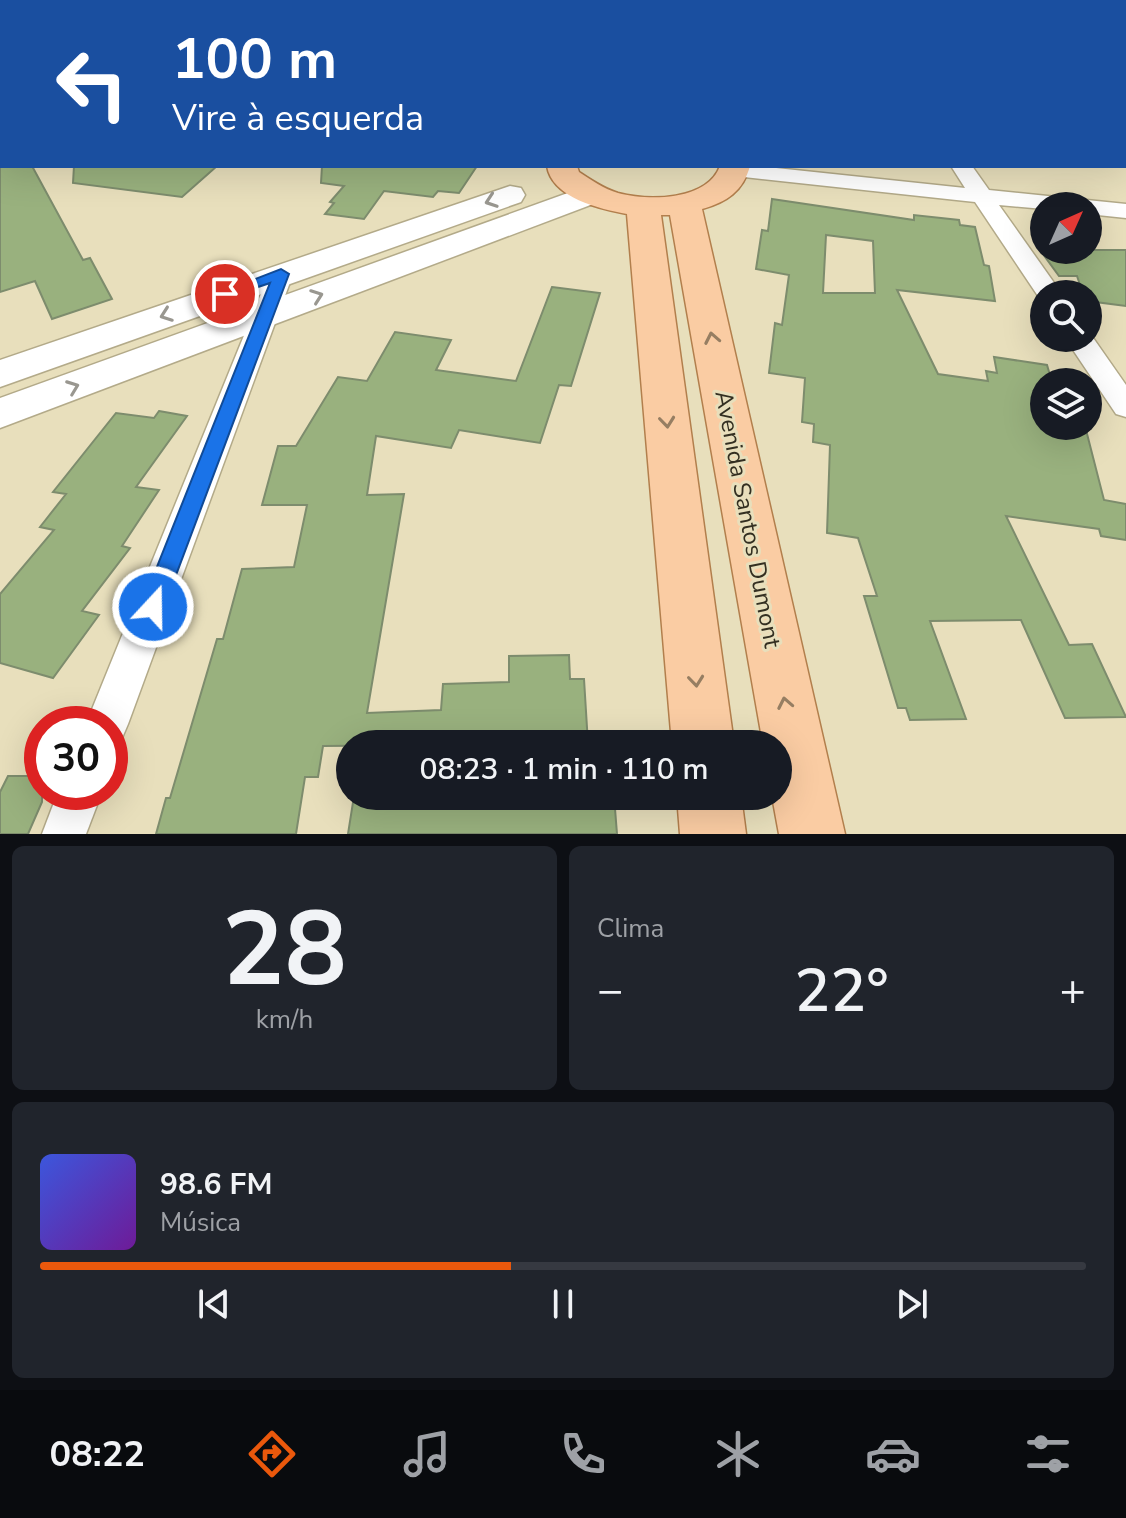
<!DOCTYPE html>
<html lang="pt">
<head>
<meta charset="utf-8">
<style>
  body { margin:0; font-family:"Nunito Sans",sans-serif; background:#20242c; color:#f1f3f6; height:100vh; display:flex; flex-direction:column; font-size:30px; white-space:nowrap }
  * { box-sizing:border-box; margin:0 }
  p { font-size:26px; color:#9ea1a6 }
  .icon { flex:none; width:44px; height:44px; fill:none; stroke:currentColor; stroke-width:2; stroke-linecap:round; stroke-linejoin:round }
  .map { position:relative; height:834px; overflow:hidden }
  .panel { display:flex; flex-direction:column; gap:12px; padding:12px; background:#0d0f14; flex:1 }
  .panel>* { flex:none }
  .hud { position:absolute; left:0px; top:0px; width:1126px; height:168px; box-shadow:0 8px 32px #0002; background:#1a4fa0; color:#fff; overflow:hidden }
  .needle { width:52px; rotate:45deg }
  .tools { position:absolute; left:1030px; top:192px; display:grid; gap:16px }
  .tools a { display:grid; place-items:center; width:72px; height:72px; border-radius:50%; background:#171b24; box-shadow:0 8px 32px #0002; font-size:40px }
  .speed { position:absolute; left:24px; top:706px; display:flex; gap:16px; font-size:40px; font-weight:700; text-align:center }
  .speed>* { display:grid; place-content:center; width:104px; height:104px; border-radius:50%; background:#171b24; box-shadow:0 8px 32px #0002; line-height:1 }
  .speed .limit { border:12px solid #d22; background:#fff; color:#111 }
  .pin { position:absolute; display:grid; place-items:center; width:68px; height:68px; color:#fff; margin:-34px; border:4px solid #fff; border-radius:50%; box-shadow:0 2px 8px #0007 }
  .me { position:absolute; width:88px; margin:-44px; rotate:21deg; stroke-linejoin:round; filter:drop-shadow(0 0 6px #0008) }
  .turn { display:flex; align-items:center; gap:28px; height:168px; padding:0 40px; font-size:36px }
  .turn .icon { width:104px; height:104px; stroke-width:2.5 }
  .turn b { display:block; font-size:56px; line-height:68px }
  .big { font-size:60px; font-weight:600; line-height:1.1 }
  .panel .widget { flex:1; display:flex; flex-direction:column; justify-content:center; gap:12px; min-width:0; padding:0 28px; border-radius:12px; background:#20242c }
  .panel .dial { align-items:center; gap:0 }
  .dial b { font-size:104px; line-height:1 }
  .song { display:flex; align-items:center; gap:24px }
  .cover { width:96px; height:96px; border-radius:12px; background:linear-gradient(135deg,hsl(230 70% 55%),hsl(280 70% 35%)) }
  .played { height:8px; border-radius:4px; background:linear-gradient(90deg,#ea580c 45%,#363941 45%) }
  .keys { display:flex; justify-content:space-around; direction:ltr }
  .heat { display:flex; justify-content:space-between; align-items:center; font-size:44px; direction:ltr }
  .panel .tiles { flex:1; display:grid; gap:12px; grid-template-columns:1fr 1fr }
  .widget:last-child { grid-column:span 2 }
  .trip { position:absolute; left:336px; top:730px; width:456px; height:80px; border-radius:40px; background:#171b24; box-shadow:0 8px 32px #0002; font-weight:600; line-height:80px; text-align:center }
  .tab-bar { display:flex; height:128px; justify-content:space-around; align-items:center; background:#090b0e; color:#9ea1a6 }
  .tab-bar .icon { width:56px; height:56px }
  .tab-bar .selected { color:#ea580c }
  .tab-bar b { font-size:36px; color:#f1f3f6 }
  .map>svg:first-child { display:block }
  .building { fill:#99b17e; stroke:#7d8c6d; stroke-width:2; fill-rule:evenodd }
  .lines { fill:none; stroke-linecap:round; stroke-linejoin:round }
  .street-casing { stroke:#b3aa89; stroke-width:3 }
  .secondary-casing { stroke:#b3aa89; stroke-width:3 }
  .primary-casing { stroke:#b27f4d; stroke-width:3 }
  .street { fill:#fff; fill-rule:evenodd }
  .secondary { fill:#fff; fill-rule:evenodd }
  .primary { fill:#facca3; fill-rule:evenodd }
  .oneway { stroke:#999790 }
  .oneway2 { stroke:#967e62 }
  .route { fill:#1a73e8; stroke:#114b97; stroke-width:2 }
  .labels { text-anchor:middle; dominant-baseline:central; stroke-width:6; stroke-linejoin:round; paint-order:stroke }
  .street-label { font-size:24px; fill:#332f21; stroke:#e8dfbc }
</style>
</head>
<body>
<div class="map">
<svg width="1126" height="834" viewBox="0 0 1126 834">
  <rect width="100%" height="100%" fill="#e8dfbc"/>
  <g class="building">
    <path d="M0,166H32L83,260L90,258L112,299L52,319L35,281L0,292Z"/>
    <path d="M74,166H217L182,197L73,183Z"/>
    <path d="M322,166H477L459,193L438,191L433,197L384,191L364,219L325,214L334,203L330,202L344,186L321,183Z"/>
    <path d="M772,199L914,220V215L959,220L960,225L975,227L984,265L989,266L995,301L897,290L938,374L988,381L986,371L997,373L994,357L1047,365L1052,382H1044V426H1085L1104,500L1126,504V540L1101,536L1099,529L1006,516L1069,645L1092,644L1126,717L1065,718L1021,620L930,621L966,719L910,720L906,708H898L864,596H877L858,538L827,533L830,445L813,442L814,424L802,422L805,378L769,373L775,323L782,325L789,275L756,269L762,230L768,231ZM826,235L873,241L875,293H823Z"/>
    <path d="M1040,250H1126V306L1088,301V294H1083L1077,276H1059Z"/>
    <path d="M552,287L600,293L571,386L559,385L540,443L459,430L451,448L376,436L367,495L404,494L367,713L441,710L443,684L509,682V656L569,655L570,679H584L588,744L323,746L318,777H305L296,834H156L166,798H170L217,639H223L242,569L294,567L307,505H262L278,446H296L338,377L367,381L395,332L451,340L436,370L516,381Z"/>
    <path d="M159,411L187,416L136,487L159,490L122,546L130,548L82,611L99,615L53,678L0,663V594L54,530L40,527L66,494L53,492L116,413L154,418Z"/>
    <path d="M8,776H42V802L28,834H0V792Z"/>
    <path d="M354,796H614L617,834H348Z"/>
  </g>
  <g class="lines">
    <g class="street-casing">
      <g id="street">
        <path d="M67,0H84L65,2Z"/>
        <path d="M259,0H275L257,2Z"/>
        <path d="M836,0H852L853,2H837Z"/>
        <path d="M996,0H1013L1015,2H998Z"/>
        <path d="M2,40V51H0V41Z"/>
        <rect x="0" y="87" width="2" height="10"/>
        <path d="M1124,104L1126,105V117L1124,116Z"/>
        <path d="M727,166H757L965,188L951,166H972L989,190L1126,204V218L1088,214V206H1044V209L999,205L1062,294H1044V300L1040,299L975,202L735,176L728,174L724,170Z"/>
        <path d="M281,267L290,269L293,274L128,724L122,738L110,742V724H86L269,274L272,269Z"/>
        <path d="M1089,332L1126,385V417L1116,414L1065,338H1088Z"/>
        <path d="M58,792H102L86,834H42Z"/>
      </g>
    </g>
    <g class="secondary-casing">
      <g id="secondary">
        <path d="M590,185L601,187L605,194L601,201L0,428V398Z"/>
        <path d="M510,186L521,188L525,195L521,202L0,387V360Z"/>
      </g>
    </g>
    <g class="primary-casing">
      <g id="primary">
        <path d="M631,0H653L654,2H632Z"/>
        <path d="M547,166H577L579,172C591,180 604,189 618,193C649,201 707,201 720,166H750C743,191 727,202 702,209L845,834H779L772,796H778V744H763L670,215H661L734,744H672L627,214C600,209 552,198 547,166Z"/>
        <path d="M677,796H741L746,834H680Z"/>
      </g>
    </g>
    <use href="#street" class="street"/>
    <use href="#secondary" class="secondary"/>
    <use href="#primary" class="primary"/>
  </g>
  <defs><path id="oneway-chevron" d="M-2-3.5L2.5 0L-2 3.5" fill="none" stroke-width="1.6" stroke-linecap="round" stroke-linejoin="round" transform="scale(2)"/></defs>
  <g class="oneway">
    <use href="#oneway-chevron" transform="translate(491 201) rotate(161)"/>
    <use href="#oneway-chevron" transform="translate(317 296) rotate(-20)"/>
    <use href="#oneway-chevron" transform="translate(166 315) rotate(160)"/>
    <use href="#oneway-chevron" transform="translate(73 387) rotate(-21)"/>
  </g>
  <g class="oneway2">
    <use href="#oneway-chevron" transform="translate(712 338) rotate(-101)"/>
    <use href="#oneway-chevron" transform="translate(667 422) rotate(84)"/>
    <use href="#oneway-chevron" transform="translate(696 681) rotate(84)"/>
    <use href="#oneway-chevron" transform="translate(785 703) rotate(-101)"/>
  </g>
  <path class="route" d="M281,269L289,274L164,607L160,614L153,617L145,614L141,607L270,283L225,298L217,294Z"/>
  <g class="labels">
    <g class="street-label">
      <text transform="translate(748 519) rotate(79)">Avenida Santos Dumont</text>
    </g>
  </g>
</svg>
<div class="tools">
<a><svg class="needle" viewBox="-14 -14 28 28"><path d="M0-13l5 13h-10z" fill="#e53935"/><path d="M0 13l5-13h-10z" fill="#9ea1a6"/></svg></a>
<a><svg class="icon" aria-label="search" viewBox="0 0 24 24"><circle cx="10" cy="10" r="6"/><path d="M15 15l6 6"/></svg></a>
<a><svg class="icon" aria-label="layers" viewBox="0 0 24 24"><path d="M12 4l9 5-9 5-9-5zM3 14l9 5 9-5"/></svg></a>
</div>
<div class="speed"><div class="limit">30</div></div>
<div class="pin" style="left:225px;top:294px;background:#d93025"><svg class="icon" aria-label="arrive" viewBox="0 0 24 24"><path d="M6 21V4h12l-3 4 3 4H6"/></svg></div>
<svg class="me" style="left:153px;top:607px" viewBox="-20 -20 40 40"><circle r="17" fill="#1a73e8" stroke="#fff" stroke-width="3"/><path d="M0-11L8 9 0 5-8 9z" fill="#fff"/></svg>
<div class="trip">08:23 · 1 min · 110 m</div>
<div class="hud">
<div class="turn"><svg class="icon" aria-label="left" viewBox="0 0 24 24"><path d="M17 20v-9H6M10 6l-5 5 5 5"/></svg><div><b>100 m</b>Vire à esquerda</div></div>
</div>
</div>
<section class="panel">
<div class="tiles">
<div class="widget dial"><b>28</b><p>km/h</p></div>
<div class="widget"><p>Clima</p>
<div class="heat"><a>−</a><b class="big">22°</b><a>+</a></div>
</div>
<div class="widget">
<div class="song"><i class="cover"></i><div><b>98.6 FM</b><p>Música</p></div></div>
<div class="played"></div>
<div class="keys"><svg class="icon" aria-label="previous" viewBox="0 0 24 24"><path d="M18 5L8 12l10 7zM5 5v14"/></svg><svg class="icon" aria-label="pause" viewBox="0 0 24 24"><path d="M8 5v14M16 5v14"/></svg><svg class="icon" aria-label="next" viewBox="0 0 24 24"><path d="M6 5l10 7-10 7zM19 5v14"/></svg></div>
</div>
</div>
</section>
<nav class="tab-bar">
<b>08:22</b>
<svg class="icon selected" aria-label="directions" viewBox="0 0 24 24"><path d="M12 3l9 9-9 9-9-9zM9 14v-3h6M13 9l2 2-2 2"/></svg>
<svg class="icon" aria-label="music" viewBox="0 0 24 24"><path d="M9 18V5l10-2v13"/><circle cx="6" cy="18" r="3"/><circle cx="16" cy="16" r="3"/></svg>
<svg class="icon" aria-label="phone" viewBox="0 0 24 24"><path d="M5 4h4l2 5-3 2q2 4 5 5l2-3 5 2v4C11 20 4 13 5 4z"/></svg>
<svg class="icon" aria-label="climate" viewBox="0 0 24 24"><path d="M12 3v18M4 7l16 10M4 17L20 7"/></svg>
<svg class="icon" aria-label="car" viewBox="0 0 24 24"><path d="M5 17H2v-5l4-1 3-4h7l3 4 3 1v5h-3M9 17h6M6 11h13"/><circle cx="7" cy="17" r="2"/><circle cx="17" cy="17" r="2"/></svg>
<svg class="icon" aria-label="filters" viewBox="0 0 24 24"><path d="M4 7h16M4 17h16"/><circle cx="9" cy="7" r="2"/><circle cx="15" cy="17" r="2"/></svg>
</nav>
</body>
</html>
